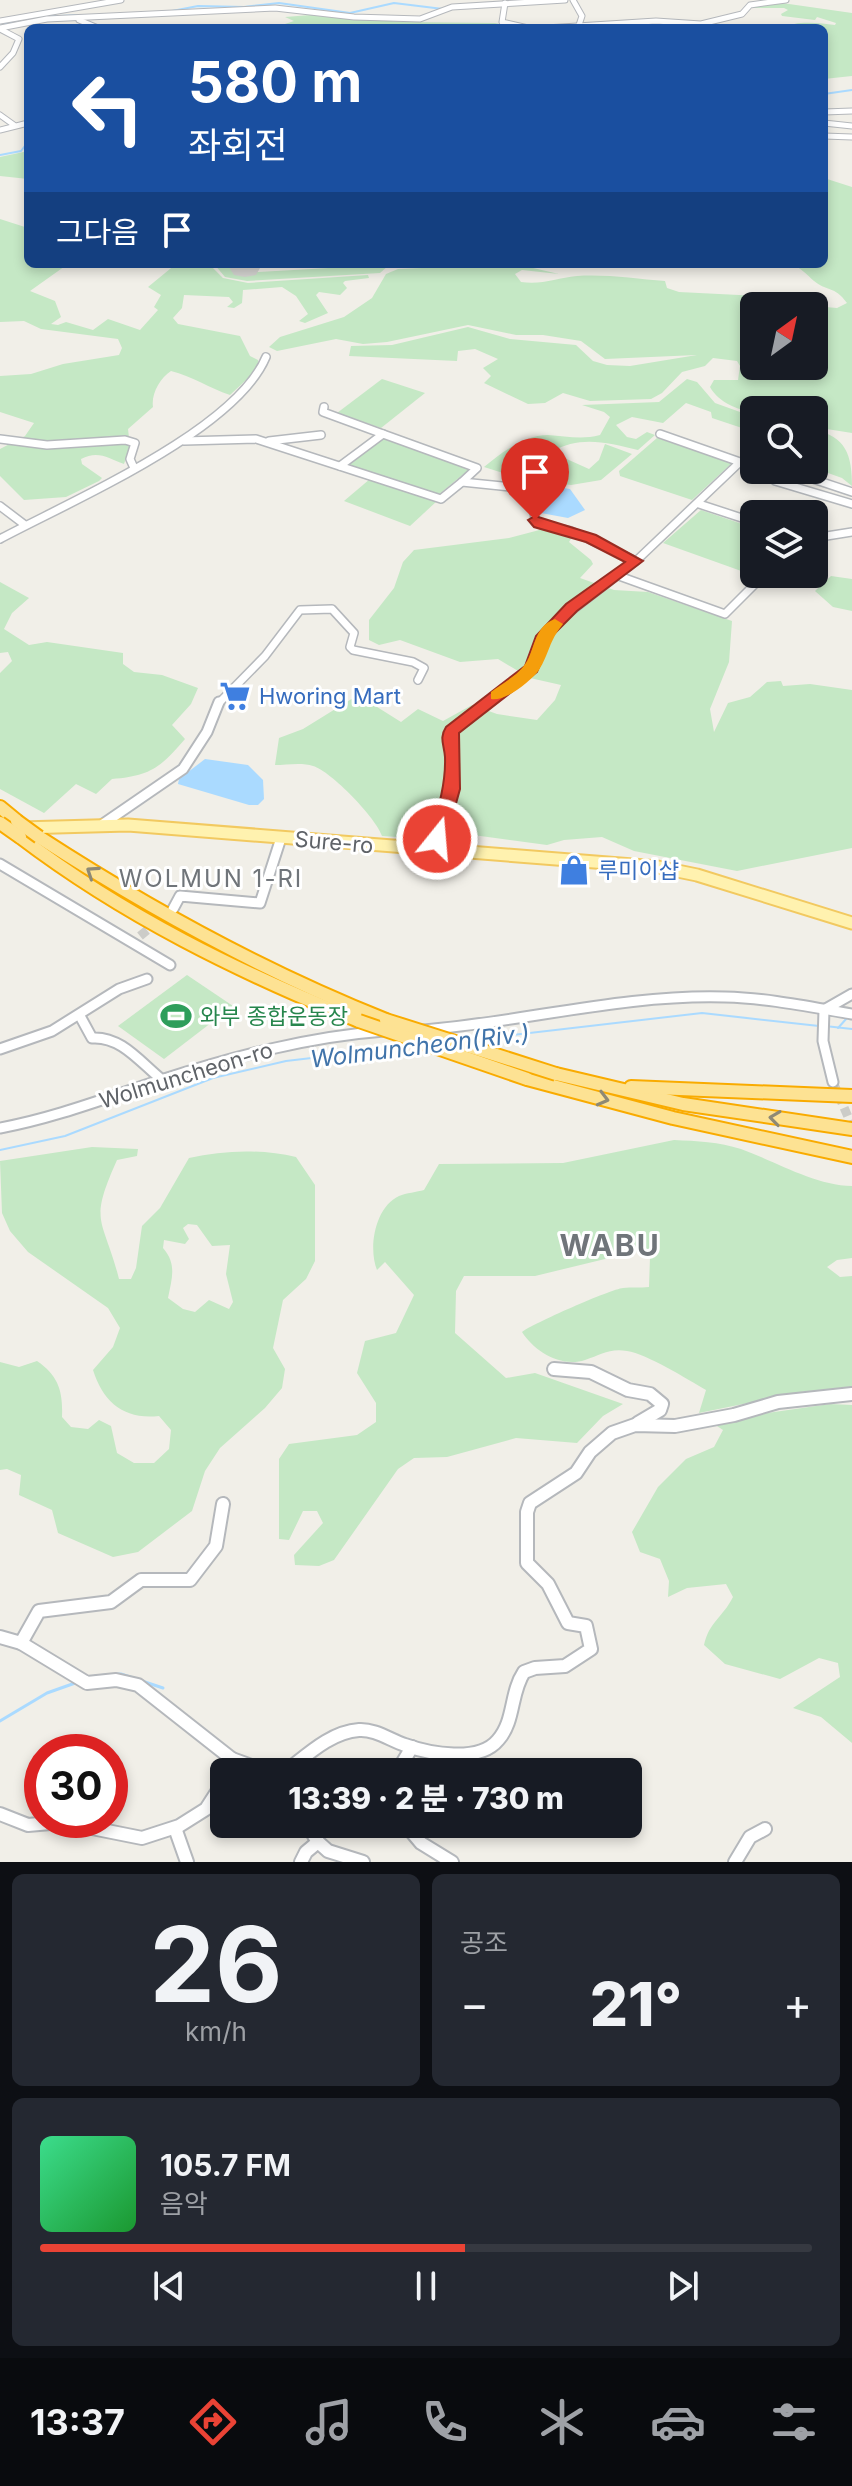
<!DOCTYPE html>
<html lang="ko">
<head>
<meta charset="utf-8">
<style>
  body { margin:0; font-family:Inter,"Noto Sans KR",sans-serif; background:#242831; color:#f1f3f6; height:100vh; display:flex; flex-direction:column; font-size:30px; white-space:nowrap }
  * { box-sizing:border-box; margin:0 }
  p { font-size:26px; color:#9ea1a6 }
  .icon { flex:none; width:44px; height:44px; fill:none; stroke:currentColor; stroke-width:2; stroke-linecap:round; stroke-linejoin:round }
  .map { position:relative; height:1862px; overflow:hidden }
  .panel { display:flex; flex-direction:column; gap:12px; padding:12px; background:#0d0f14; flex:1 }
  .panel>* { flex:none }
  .guide { position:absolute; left:24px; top:24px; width:804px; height:244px; border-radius:12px; box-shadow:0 4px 12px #0003; background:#1a4fa0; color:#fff; overflow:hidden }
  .needle { width:52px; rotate:33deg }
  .controls { position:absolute; left:740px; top:292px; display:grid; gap:16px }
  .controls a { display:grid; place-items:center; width:88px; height:88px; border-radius:12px; background:#171b24; box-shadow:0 4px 12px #0003; font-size:40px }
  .speed { position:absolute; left:24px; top:1734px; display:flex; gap:16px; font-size:40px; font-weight:700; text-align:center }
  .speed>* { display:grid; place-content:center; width:104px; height:104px; border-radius:50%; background:#171b24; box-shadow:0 4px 12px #0003; line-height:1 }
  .speed .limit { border:12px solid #d22; background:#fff; color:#111 }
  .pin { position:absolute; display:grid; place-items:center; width:68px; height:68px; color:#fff; margin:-82px -34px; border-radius:50% 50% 50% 0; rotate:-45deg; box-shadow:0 0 8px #0007 }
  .pin .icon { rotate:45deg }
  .me { position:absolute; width:88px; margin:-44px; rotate:17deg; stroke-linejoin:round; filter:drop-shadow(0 0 6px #0008) }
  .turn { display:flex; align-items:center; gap:28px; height:168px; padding:0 32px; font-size:36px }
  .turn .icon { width:104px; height:104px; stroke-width:2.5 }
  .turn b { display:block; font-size:56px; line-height:68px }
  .then { display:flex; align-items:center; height:76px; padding:0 32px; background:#0003; gap:16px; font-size:30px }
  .big { font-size:60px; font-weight:800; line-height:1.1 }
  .panel .tile { flex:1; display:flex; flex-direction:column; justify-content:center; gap:12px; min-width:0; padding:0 28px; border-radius:12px; background:#242831 }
  .panel .dial { align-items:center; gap:0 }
  .dial b { font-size:104px; line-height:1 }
  .song { display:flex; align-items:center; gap:24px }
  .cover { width:96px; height:96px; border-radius:12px; background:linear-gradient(135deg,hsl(150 70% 55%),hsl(130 70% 35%)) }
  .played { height:8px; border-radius:4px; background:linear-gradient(90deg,#ea4335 55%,#363941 55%) }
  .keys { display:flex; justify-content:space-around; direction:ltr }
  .heat { display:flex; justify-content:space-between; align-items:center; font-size:44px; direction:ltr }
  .panel .tiles { flex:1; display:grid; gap:12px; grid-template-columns:1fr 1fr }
  .tile:last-child { grid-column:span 2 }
  .trip { position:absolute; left:210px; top:1758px; width:432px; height:80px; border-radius:12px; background:#171b24; box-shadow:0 4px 12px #0003; font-weight:800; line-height:80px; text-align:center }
  .menu { display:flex; height:128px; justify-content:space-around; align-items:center; background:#090b0e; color:#9ea1a6 }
  .menu .icon { width:56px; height:56px }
  .menu .active { color:#ea4335 }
  .menu b { font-size:36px; color:#f1f3f6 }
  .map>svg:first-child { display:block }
  .green { fill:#c5e8c5; fill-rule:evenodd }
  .water { fill:#aadaff }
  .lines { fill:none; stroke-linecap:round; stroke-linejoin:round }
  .stream-far1 { stroke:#aadaff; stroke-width:2 }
  .stream { stroke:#aadaff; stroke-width:3 }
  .runway { fill:#d4d3d0; fill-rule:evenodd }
  .minor-tunnel { stroke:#ccccc8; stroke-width:9; stroke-dasharray:9 5; stroke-linecap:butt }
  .minor-far3-casing { stroke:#b5b8bc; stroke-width:7 }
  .minor-far2-casing { stroke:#b5b8bc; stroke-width:10 }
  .minor-far1-casing { stroke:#b5b8bc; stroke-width:13 }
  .minor-casing { stroke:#b5b8bc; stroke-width:16 }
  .major-casing { stroke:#f2c960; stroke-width:15 }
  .highway-casing { stroke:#f9ab00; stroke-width:16 }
  .minor-far3 { stroke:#fff; stroke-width:5 }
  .minor-far2 { stroke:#fff; stroke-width:7 }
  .minor-far1 { stroke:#fff; stroke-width:9 }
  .minor { stroke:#fff; stroke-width:12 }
  .major { stroke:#fff2af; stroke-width:11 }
  .highway { stroke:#fde293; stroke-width:12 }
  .highway-bridge-casing { stroke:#f9ab00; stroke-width:16; stroke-linecap:butt }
  .highway-bridge { stroke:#fde293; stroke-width:12 }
  .oneway { stroke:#8e8975 }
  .route { fill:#ea4335; stroke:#982c22; stroke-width:2 }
  .slow { fill:#f59e0b }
  .labels { text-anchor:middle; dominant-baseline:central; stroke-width:6; stroke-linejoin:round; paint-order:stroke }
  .shop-label { font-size:22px; fill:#366cbe; stroke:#fff; text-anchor:start }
  .street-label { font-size:22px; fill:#5f6368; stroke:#fff }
  .leisure-label { font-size:22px; fill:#27864d; stroke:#fff; text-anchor:start }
  .neighbourhood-label { font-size:24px; letter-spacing:2px; fill:#70757a; stroke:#fff }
  .water-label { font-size:24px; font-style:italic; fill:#4174aa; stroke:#fff }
  .district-label { font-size:30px; font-weight:bold; letter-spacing:2px; fill:#70757a; stroke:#fff }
</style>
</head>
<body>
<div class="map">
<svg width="852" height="1862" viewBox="0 0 852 1862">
  <rect width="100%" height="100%" fill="#f1efe8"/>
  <g class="green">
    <path d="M782,3L852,13V76L824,79V28H783C796,20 819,23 835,25L836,23L817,17L815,20L782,16L781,14L788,10L784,8H747Z"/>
    <path d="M323,14L401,22L495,23L519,28H285L282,25L294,21L285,17Z"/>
    <path d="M28,151V179L0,176V157Z"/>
    <path d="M824,178L852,187V433L814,427V410H754V413C737,409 719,403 710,387L714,380H738L740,366L737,361L713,358L705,366L682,372L662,393L651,399L590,401L563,393L545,403L528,404L484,383L491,376L483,368L498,359L475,349L458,351L457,361L349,356L351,346L392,345L468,327L510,339L576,345L593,361L607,365L630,366L697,355L605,359L581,341L543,335H516L468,325L387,342L363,344L336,339L277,351L269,347L280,337L344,317L372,298L386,274L398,269L516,264L559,274L522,270L515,274L521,282C542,285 557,278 577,276C606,274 637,279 665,281L667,288L679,292L778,297L810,306H754V366H814V306L837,308L847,303C834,285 827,292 814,281C806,274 802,269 792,264H824Z"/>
    <path d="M0,219L28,228V264H68L30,291L55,301L61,317L51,324L58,325L66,322L93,330L108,319L140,330L158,310L154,307L161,295L148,287L176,264H209L223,278L248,283L368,275L369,278L345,281L343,283L347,288L340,295L319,292L316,295L328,313L305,323L299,321L308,314L296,296L282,287L243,290L242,303L234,308L227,307L233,302L229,297L184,295L182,308L173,318L178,324L240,336L250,356L258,360V369L230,395C209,388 192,376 171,371C160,378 151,394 153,407L128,429L130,446L124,464C108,458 98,450 81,459L82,464L102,478L99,481L66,497L24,500L0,476V449L25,436L34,423L0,412V376L31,374L63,364L119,355L122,348L118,339L41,329L24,321L0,322Z"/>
    <path d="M214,264H233L241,273L399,264L388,266L380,273L247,281L225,277Z"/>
    <path d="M382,379L425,393L381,428L337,413Z"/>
    <path d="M687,379L697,382L715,403L754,417V432L712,418L711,412L686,403L663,423L632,417L616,425L627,437L636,439L647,432L655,435L638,450C607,443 581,435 551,452L589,469L599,460L605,444L632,454L601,480L571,485L543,481L532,472L503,473L484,467C501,453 524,435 548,435C566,436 581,440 600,435L610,417L604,412L582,405L659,402Z"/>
    <path d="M814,430C846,436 852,455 852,486L842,478L814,468Z"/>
    <path d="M383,437L471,468L438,495L346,465Z"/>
    <path d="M657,438L732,463L692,500L620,476L619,471Z"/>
    <path d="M370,479L437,501L410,526L344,501Z"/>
    <path d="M701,510L754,528V574H760L758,577L663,543Z"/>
    <path d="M547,528L574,534L569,542L591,560L593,564L580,578L614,590L648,592L732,621L729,662L710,709L714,732L728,703L750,697L767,682L781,681L783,686L810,684L852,690V848L737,871L634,851L602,837L564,840L547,845L451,832L428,839L382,836C377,819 331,771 313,766C302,762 286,765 275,765L279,738L303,729L358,695L401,722L418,709L443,721L472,705L497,714L537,720L555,700L561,685L530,678L498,659L460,662L400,640L379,645L369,640V620L394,588L403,562L414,550L509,538Z"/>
    <path d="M831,576L852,579V611L833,607L815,591Z"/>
    <path d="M0,582L29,598L12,613L4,629L29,645L47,642L123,653V664L134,672L162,675L198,688L191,704L172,725L185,739C160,768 150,776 112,779L96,794L76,784L44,813L0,789V673L12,661L8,652L0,653Z"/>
    <path d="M187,975L233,1006L164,1059L118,1026Z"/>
    <path d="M674,1140C697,1141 719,1142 741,1149C777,1162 814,1185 852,1186V1258L837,1260L827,1267L840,1277L852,1276V1390L806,1391L699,1413L706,1390C687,1379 647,1354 627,1351C609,1348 601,1355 585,1360C561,1368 534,1351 522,1332C532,1324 611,1289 623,1288C631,1287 640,1288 649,1287L650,1257L638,1251L535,1276H464L456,1291L455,1333L506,1378L535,1373L623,1404L603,1416L577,1443L516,1438L447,1457L414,1458L398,1469L334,1560L319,1566L295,1565L294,1555L323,1523L317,1511H303L289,1540L279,1539V1459L289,1444L357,1435L376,1422V1403L357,1373L365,1341L396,1333L414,1295L385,1262L377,1270C368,1248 375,1207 399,1196C406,1193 417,1192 424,1190L439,1164L563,1163Z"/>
    <path d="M92,1147L138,1149L137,1156L117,1160C88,1225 103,1216 119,1279H131L136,1268L142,1226L160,1208L189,1158C224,1150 262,1149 296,1157L315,1185V1261L306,1279L283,1300L273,1348L285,1369L282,1388L265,1408L220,1448L205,1471L192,1511L138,1552L113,1557L58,1533L52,1510L19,1495L21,1475L7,1469L0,1470V1362L19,1367L37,1361C59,1376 63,1392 62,1417L71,1427L88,1429L99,1420L111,1426L117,1453L134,1463H154L169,1449L171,1430L159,1416C124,1420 103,1402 93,1370L113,1347L120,1328L108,1308L28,1252L10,1231L2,1213L0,1161ZM188,1224L197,1225L212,1246L230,1245L226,1274L233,1302L229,1309L209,1300L195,1312L183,1309L168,1298C172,1278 177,1264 163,1248L164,1240L185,1244L189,1239L183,1228Z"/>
    <path d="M830,1404L852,1405V1743L821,1717L793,1708L840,1677L838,1663L819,1658L780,1679L725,1664L704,1645C709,1622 723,1617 733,1597L726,1584L687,1588L668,1597L669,1581L660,1559L640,1552L632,1532L658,1487L686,1459L714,1447L723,1430L717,1426L753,1415Z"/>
  </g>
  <g class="water">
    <path d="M557,487L570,489L585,510L568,518L541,513L538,491Z"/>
    <path d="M205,759L248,765L263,780L264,799L258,805H249L178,784L179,779Z"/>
  </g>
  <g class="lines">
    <g class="stream-far1">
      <path d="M172,11L198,6L244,7L279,3L350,13L394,3L443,9"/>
      <path d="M37,17L82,15"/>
      <path d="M2,25L15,21"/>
      <path d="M824,94L852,90"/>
      <path d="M0,155L21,151L28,142"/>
      <path d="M825,1026L852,1029"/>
      <path d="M838,1028L847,1018"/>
      <path d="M468,1040L702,1013L819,1026"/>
      <path d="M0,1150L65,1136L213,1078L286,1061L414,1046"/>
    </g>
    <g class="stream">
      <path d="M95,1676L121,1674L163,1688"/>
      <path d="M0,1721L47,1693L78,1682"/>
    </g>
    <path class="runway" d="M227,264H258L260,268L256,275L245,277L234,275Z"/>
    <g class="minor-tunnel">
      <path d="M140,936L156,923"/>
      <path d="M833,1082L852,1126"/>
    </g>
    <g class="minor-far3-casing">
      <g id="minor-far3">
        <path d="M573,0L582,16L579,25"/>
        <path d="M505,3L502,22L528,28"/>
        <path d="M79,20L98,28"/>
        <path d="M0,21L121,0"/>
        <path d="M0,28L47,19L275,8L354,17L420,19L452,7L565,0"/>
        <path d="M546,28L656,21L701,24L742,14L750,5L786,0"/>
        <path d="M0,29L19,39L13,53L0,67"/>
        <path d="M824,112L852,111"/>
        <path d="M0,115L14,125"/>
        <path d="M824,123L852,126"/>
        <path d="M0,130L28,123"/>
        <path d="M824,136L852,137"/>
      </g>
    </g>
    <g class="minor-far2-casing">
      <g id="minor-far2">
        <path d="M324,407L323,412L383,434"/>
        <path d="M0,439L47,445L125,440L135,443L130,459L134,468"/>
        <path d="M184,441L256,439L441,499L462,482L531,489L535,520L539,524L571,531L636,561"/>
        <path d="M269,441L321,435"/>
        <path d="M340,466L383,434L477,468L462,482"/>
        <path d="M852,492L786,470L775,481L852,504"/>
        <path d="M699,504L754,522"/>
        <path d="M0,506L25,525"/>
        <path d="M814,538L852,532"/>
        <path d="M0,539C71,501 235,431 266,357"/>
        <path d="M619,576L725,614L765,574"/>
        <path d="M218,704L265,656L300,610L332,609L354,633L350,647L353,650L413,662L424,668L418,680"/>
        <path d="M487,704L532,669L544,636L557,622L636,561L740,462L660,434"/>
      </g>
    </g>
    <g class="minor-far1-casing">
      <g id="minor-far1">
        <path d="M103,824L183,769L207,732L219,702"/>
        <path d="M435,851L452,785V730L489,702"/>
        <path d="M0,864L170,965"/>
        <path d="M173,909L180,896L260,903L281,838"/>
        <path d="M80,1016L92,1038C121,1036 140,1062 161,1079"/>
        <path d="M423,1030C523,1022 624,994 725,997C768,998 810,1007 852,1014"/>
        <path d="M0,1049L52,1031L119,989L147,979"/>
        <path d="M833,1082L823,1041L824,1010L852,994"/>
        <path d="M0,1128C54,1118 106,1098 158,1081C232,1057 306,1037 384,1031"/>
      </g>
    </g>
    <g class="minor-casing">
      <g id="minor">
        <path d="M554,1369L591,1372L628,1390L650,1394L662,1404L660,1410L638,1423"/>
        <path d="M0,1637L21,1643L87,1683L116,1680L138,1685L232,1759L229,1772"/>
        <path d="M21,1643L39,1611L111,1602L141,1580H190L216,1546L223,1504"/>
        <path d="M232,1759L268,1772"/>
        <path d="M285,1772C306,1756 330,1732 359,1730C375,1729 390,1740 405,1745C430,1754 479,1763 498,1740C515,1721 510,1693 524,1672L535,1668L565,1666L591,1649L586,1626L568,1623L548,1584L527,1563V1512L530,1503L576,1473L590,1452L612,1433L635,1425L675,1426L734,1415L778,1402L852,1394"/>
        <path d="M397,1772L412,1747"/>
        <path d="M0,1814L28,1825L62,1822L142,1838L179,1826L206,1809L224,1781"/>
        <path d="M405,1824L421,1843L452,1862"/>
        <path d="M175,1828L187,1862"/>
        <path d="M318,1842L328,1851L363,1862"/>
        <path d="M301,1862L306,1852L318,1842L307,1824"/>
        <path d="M735,1862L750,1837L765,1829"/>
      </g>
    </g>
    <g class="major-casing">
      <path id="major" d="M21,828L128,825L658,867L697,875L852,923"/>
    </g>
    <g class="highway-casing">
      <g id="highway">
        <path d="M0,807L17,821"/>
        <path d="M20,837C124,916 238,972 359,1021"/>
        <path d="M39,837C150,909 263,971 386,1020"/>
        <path d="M556,1074L683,1104L852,1129"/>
        <path d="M527,1079L673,1118L852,1157"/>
        <path d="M631,1087L852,1096"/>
      </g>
    </g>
    <use href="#minor-far3" class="minor-far3"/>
    <use href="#minor-far2" class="minor-far2"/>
    <use href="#minor-far1" class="minor-far1"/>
    <use href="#minor" class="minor"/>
    <use href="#major" class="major"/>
    <use href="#highway" class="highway"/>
    <g class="highway-bridge-casing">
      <g id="highway-bridge">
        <path d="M17,821L39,837"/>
        <path d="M0,823L20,837"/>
        <path d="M386,1020L556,1074"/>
        <path d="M359,1021L527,1079"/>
      </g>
    </g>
    <use href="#highway-bridge" class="highway-bridge"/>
  </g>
  <defs><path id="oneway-chevron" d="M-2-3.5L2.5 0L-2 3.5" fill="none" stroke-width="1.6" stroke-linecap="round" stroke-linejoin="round" transform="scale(2)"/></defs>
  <g class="oneway">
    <use href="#oneway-chevron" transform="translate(92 872) rotate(-146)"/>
    <use href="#oneway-chevron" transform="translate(603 1099) rotate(15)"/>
    <use href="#oneway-chevron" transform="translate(775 1118) rotate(-172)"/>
  </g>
  <path class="route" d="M535,516L596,535L643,561L577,611L551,637L537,672L459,733L460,789L446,839L437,844L431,843L429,839C437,812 446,786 445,757C444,744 439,738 446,727L525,666L536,636L566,604L625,562L586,542L534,527L528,520Z"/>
  <path class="slow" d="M555,619L563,624C549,641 549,654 539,670C531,681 505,702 491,699V692C501,684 515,677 523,667C536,652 532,627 555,619Z"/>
  <defs>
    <g id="supermarket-bare" transform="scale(2.4)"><path d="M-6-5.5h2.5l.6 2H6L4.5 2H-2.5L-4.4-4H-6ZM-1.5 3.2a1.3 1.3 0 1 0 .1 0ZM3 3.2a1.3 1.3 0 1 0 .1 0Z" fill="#3f7fe0" stroke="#fff" stroke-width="2.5" paint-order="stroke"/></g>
    <g id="shop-bare" transform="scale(2.4)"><path d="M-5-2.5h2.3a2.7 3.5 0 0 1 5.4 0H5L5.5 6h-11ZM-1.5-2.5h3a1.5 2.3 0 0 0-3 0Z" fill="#3f7fe0" stroke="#fff" stroke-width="2.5" paint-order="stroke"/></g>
    <g id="stadium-bare" transform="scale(2.4)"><path d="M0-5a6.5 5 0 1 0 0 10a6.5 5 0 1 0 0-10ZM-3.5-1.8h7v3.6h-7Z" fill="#2e9e5b" stroke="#fff" stroke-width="2.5" paint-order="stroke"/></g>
  </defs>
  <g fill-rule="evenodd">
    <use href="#supermarket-bare" x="235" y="696"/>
    <use href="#shop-bare" x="574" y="870"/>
    <use href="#stadium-bare" x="176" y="1016"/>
  </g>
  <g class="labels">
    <g class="shop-label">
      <text x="259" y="696">Hworing Mart</text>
      <text x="598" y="870">루미이샵</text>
    </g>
    <g class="street-label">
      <text transform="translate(334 842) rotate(5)">Sure-ro</text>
      <text transform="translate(186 1075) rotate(-17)">Wolmuncheon-ro</text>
    </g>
    <g class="leisure-label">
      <text x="200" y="1016">와부 종합운동장</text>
    </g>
    <g class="neighbourhood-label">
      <text x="211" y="878">WOLMUN 1-RI</text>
    </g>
    <g class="water-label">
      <text transform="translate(420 1046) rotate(-7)">Wolmuncheon(Riv.)</text>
    </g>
    <g class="district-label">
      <text x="610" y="1245">WABU</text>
    </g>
  </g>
</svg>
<div class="controls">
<a><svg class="needle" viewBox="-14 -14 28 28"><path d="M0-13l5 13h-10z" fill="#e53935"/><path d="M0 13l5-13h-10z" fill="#9ea1a6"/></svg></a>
<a><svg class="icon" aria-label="search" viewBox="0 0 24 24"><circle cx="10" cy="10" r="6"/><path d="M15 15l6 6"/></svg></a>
<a><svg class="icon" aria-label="layers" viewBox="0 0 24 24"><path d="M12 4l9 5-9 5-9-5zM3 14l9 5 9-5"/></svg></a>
</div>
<div class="speed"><div class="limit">30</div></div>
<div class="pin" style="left:535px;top:520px;background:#d93025"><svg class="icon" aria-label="arrive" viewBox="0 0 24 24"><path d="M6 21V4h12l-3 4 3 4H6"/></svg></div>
<svg class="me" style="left:437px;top:839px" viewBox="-20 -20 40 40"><circle r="17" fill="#ea4335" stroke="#fff" stroke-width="3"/><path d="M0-11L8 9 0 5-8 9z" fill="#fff"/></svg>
<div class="trip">13:39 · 2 분 · 730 m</div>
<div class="guide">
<div class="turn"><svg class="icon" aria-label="left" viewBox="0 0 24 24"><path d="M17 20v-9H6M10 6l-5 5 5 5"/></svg><div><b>580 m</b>좌회전</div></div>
<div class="then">그다음<svg class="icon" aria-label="arrive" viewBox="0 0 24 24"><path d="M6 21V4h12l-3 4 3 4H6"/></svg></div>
</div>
</div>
<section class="panel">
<div class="tiles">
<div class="tile dial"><b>26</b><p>km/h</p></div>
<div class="tile"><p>공조</p>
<div class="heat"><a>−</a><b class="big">21°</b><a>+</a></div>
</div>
<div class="tile">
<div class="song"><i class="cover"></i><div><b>105.7 FM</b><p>음악</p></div></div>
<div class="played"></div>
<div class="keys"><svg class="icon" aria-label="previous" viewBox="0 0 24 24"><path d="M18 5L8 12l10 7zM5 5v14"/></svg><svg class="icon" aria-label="pause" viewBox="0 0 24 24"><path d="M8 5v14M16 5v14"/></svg><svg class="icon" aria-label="next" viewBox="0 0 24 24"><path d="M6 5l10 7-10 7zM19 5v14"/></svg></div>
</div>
</div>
</section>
<nav class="menu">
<b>13:37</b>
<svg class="icon active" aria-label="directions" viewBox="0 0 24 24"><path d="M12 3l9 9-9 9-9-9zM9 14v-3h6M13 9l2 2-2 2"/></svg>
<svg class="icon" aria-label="music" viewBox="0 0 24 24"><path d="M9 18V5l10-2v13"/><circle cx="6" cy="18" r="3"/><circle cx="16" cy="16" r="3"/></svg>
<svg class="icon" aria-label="phone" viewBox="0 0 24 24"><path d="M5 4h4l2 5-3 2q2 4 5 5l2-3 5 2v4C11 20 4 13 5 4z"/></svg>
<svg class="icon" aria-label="climate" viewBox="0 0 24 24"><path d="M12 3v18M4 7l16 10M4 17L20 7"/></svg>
<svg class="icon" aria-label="car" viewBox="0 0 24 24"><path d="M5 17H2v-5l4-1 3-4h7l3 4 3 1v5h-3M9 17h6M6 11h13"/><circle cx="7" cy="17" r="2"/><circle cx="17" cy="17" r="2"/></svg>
<svg class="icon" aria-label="filters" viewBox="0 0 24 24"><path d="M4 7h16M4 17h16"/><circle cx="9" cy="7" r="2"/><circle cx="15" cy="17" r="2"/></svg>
</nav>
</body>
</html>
